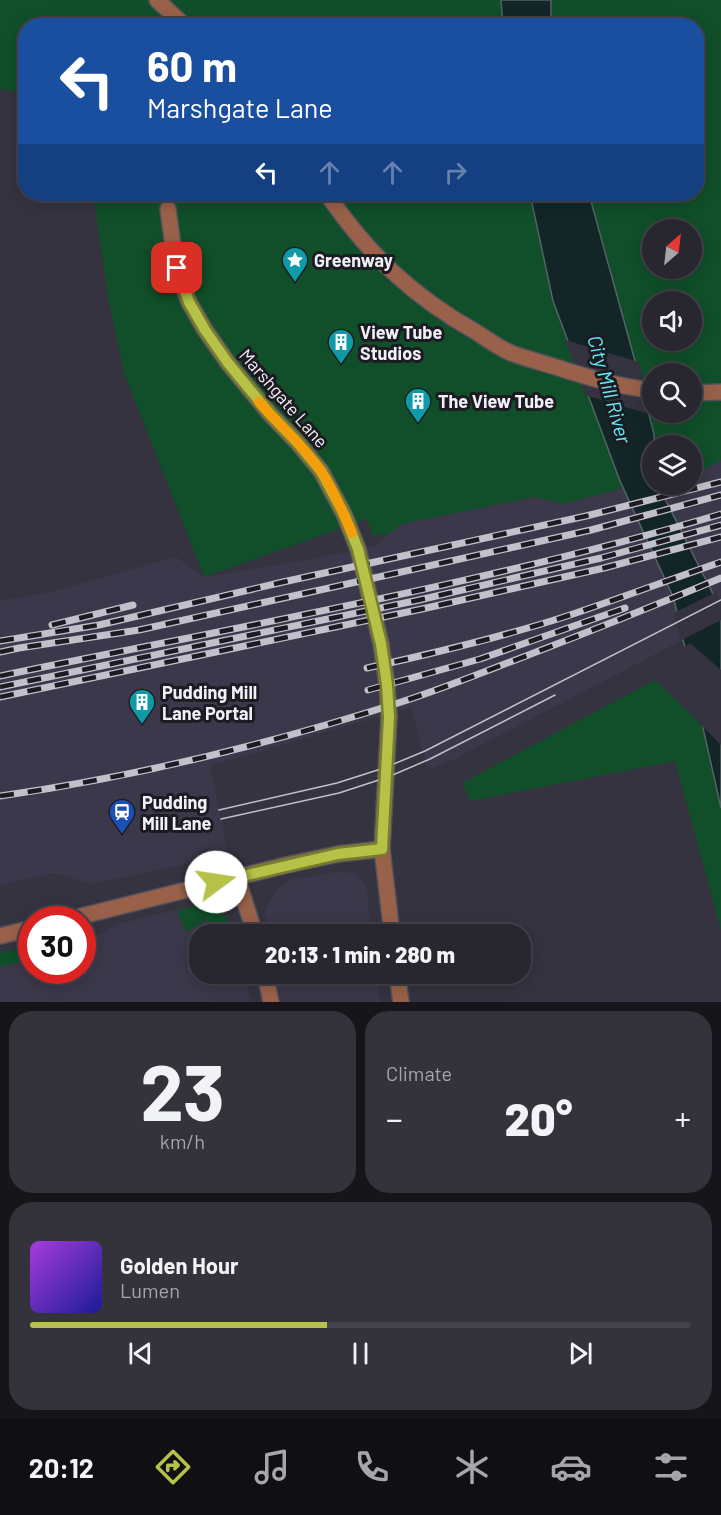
<!DOCTYPE html>
<html lang="en">
<head>
<meta charset="utf-8">
<style>
  body { margin:0; font-family:Barlow,sans-serif; background:#34323b; color:#f1f3f6; height:100vh; display:flex; flex-direction:column; font-size:22px; white-space:nowrap }
  * { box-sizing:border-box; margin:0 }
  p { font-size:20px; color:#a5a5aa }
  .icon { flex:none; width:33px; height:33px; fill:none; stroke:currentColor; stroke-width:2; stroke-linecap:round; stroke-linejoin:round }
  .map { position:relative; height:1002px; overflow:hidden }
  .details { display:flex; flex-direction:column; gap:9px; padding:9px; background:#16151a; flex:1 }
  .details>* { flex:none }
  .guide { position:absolute; left:18px; top:18px; width:686px; height:183px; border-radius:24px; box-shadow:0 3px 15px #0003,0 0 0 2px #44434b; background:#1a4fa0; color:#fff; overflow:hidden }
  .needle { width:39px; rotate:28deg }
  .controls { position:absolute; left:642px; top:219px; display:grid; gap:12px }
  .controls a { display:grid; place-items:center; width:60px; height:60px; border-radius:50%; background:#28262f; box-shadow:0 3px 15px #0003,0 0 0 2px #44434b; font-size:30px }
  .speed { position:absolute; left:18px; top:906px; display:flex; gap:12px; font-size:30px; font-weight:700; text-align:center }
  .speed>* { display:grid; place-content:center; width:78px; height:78px; border-radius:50%; background:#28262f; box-shadow:0 3px 15px #0003,0 0 0 2px #44434b; line-height:1 }
  .speed .limit { border:9px solid #d22; background:#fff; color:#111 }
  .pin { position:absolute; display:grid; place-items:center; width:51px; height:51px; color:#fff; margin:-26px; border-radius:12px; box-shadow:0 3px 9px #0006 }
  .me { position:absolute; width:66px; margin:-33px; rotate:76deg; stroke-linejoin:round; filter:drop-shadow(0 0 4px #0008) }
  .turn { display:flex; align-items:center; gap:21px; height:126px; padding:0 30px; font-size:27px }
  .turn .icon { width:78px; height:78px; stroke-width:2.5 }
  .turn b { display:block; font-size:42px; line-height:51px }
  .lanes { display:flex; align-items:center; height:57px; padding:0 30px; background:#0003; justify-content:center; gap:30px; direction:ltr }
  .lanes .off { opacity:.35 }
  .big { font-size:45px; font-weight:800; line-height:1.1 }
  .details .widget { flex:1; display:flex; flex-direction:column; justify-content:center; gap:9px; min-width:0; padding:0 21px; border-radius:24px; background:#34323b }
  .details .dial { align-items:center; gap:0 }
  .dial b { font-size:78px; line-height:1 }
  .song { display:flex; align-items:center; gap:18px }
  .cover { width:72px; height:72px; border-radius:9px; background:linear-gradient(135deg,hsl(280 70% 55%),hsl(240 70% 35%)) }
  .played { height:6px; border-radius:3px; background:linear-gradient(90deg,#b6c148 45%,#44434b 45%) }
  .keys { display:flex; justify-content:space-around; direction:ltr }
  .heat { display:flex; justify-content:space-between; align-items:center; font-size:33px; direction:ltr }
  .details .tiles { flex:1; display:grid; gap:9px; grid-template-columns:1fr 1fr }
  .widget:last-child { grid-column:span 2 }
  .trip { position:absolute; left:189px; top:924px; width:342px; height:60px; border-radius:24px; background:#28262f; box-shadow:0 3px 15px #0003,0 0 0 2px #44434b; font-weight:800; line-height:60px; text-align:center }
  .dock { display:flex; height:96px; justify-content:space-around; align-items:center; background:#100f13; color:#a5a5aa }
  .dock .icon { width:42px; height:42px }
  .dock .on { color:#b6c148 }
  .dock b { font-size:27px; color:#f1f3f6 }
  .map>svg:first-child { display:block }
  .built { fill:#3c384b }
  .green { fill:#104f2a; fill-rule:evenodd }
  .water { fill:#132627; stroke:#566266; stroke-width:1.5 }
  .pier { fill:#35333f }
  .lines { fill:none; stroke-linecap:round; stroke-linejoin:round }
  .minor-tunnel { stroke:#514f5b; stroke-width:15; stroke-dasharray:15 8; stroke-linecap:butt }
  .minor-casing { stroke:#53515d; stroke-width:18 }
  .minor { stroke:#996149; stroke-width:15 }
  .tram { stroke:#c2c0ca; stroke-width:1.5 }
  .rail-casing { stroke:#c2c0ca; stroke-width:7 }
  .rail { stroke:#1c1b21; stroke-width:4.5; stroke-dasharray:14; stroke-linecap:butt }
  .route-casing { stroke:#767d2f; stroke-width:15 }
  .route { stroke:#b6c148; stroke-width:10 }
  .slow { stroke:#f59e0b; stroke-width:10 }
  .labels { text-anchor:middle; dominant-baseline:central; stroke-width:6; stroke-linejoin:round; paint-order:stroke }
  .poi-label { font-size:18px; font-weight:bold; fill:#f1eff8; stroke:#1c1b21; text-anchor:start }
  .street-label { font-size:18px; fill:#f1eff8; stroke:#1c1b21 }
  .water-label { font-size:20px; font-style:italic; fill:#60effb; stroke:#1c1b21 }
</style>
</head>
<body>
<div class="map">
<svg width="721" height="1002" viewBox="0 0 721 1002">
  <rect width="100%" height="100%" fill="#35333f"/>
  <g class="built">
    <path d="M721,428V620L456,758L428,770L411,707L210,766L228,855L92,884L54,873L0,885V601L47,593L176,557L204,577L311,559L375,546L401,524L534,497L564,504L652,480V484H692V446Z"/>
    <path d="M335,872L356,873L366,885L371,934H269L265,911L278,888L291,880Z"/>
    <path d="M196,905L206,906L224,915L231,925L234,934H200V974H244L250,1002H0V967L31,959L32,970H82L83,945L118,924Z"/>
    <path d="M276,974H376L380,1002H281Z"/>
  </g>
  <g class="green">
    <path d="M0,0H721V460L697,473H692V446H652V480L564,504L534,497L401,524L391,533L373,536L367,519L204,577L124,373L108,297L93,194H696V26H26L25,88L19,92L0,89ZM652,230H692V268H652ZM652,302H692V340H652ZM652,374H692V412H652Z"/>
    <path d="M655,680L702,725L721,808V930L675,761L471,801L462,783Z"/>
    <path d="M196,905C217,906 228,915 234,934H215L208,919L186,932L177,911Z"/>
    <path d="M31,946V959L0,967V953Z"/>
  </g>
  <g class="water">
    <path d="M501,0H551V25H503Z"/>
    <path d="M530,194H589L635,361L654,434V445L652,446V484L658,485L721,610V808L674,599L620,481L553,301Z"/>
  </g>
  <g class="pier">
    <path d="M565,340L639,362L652,415L585,395Z"/>
    <path d="M716,592L721,603V620L680,641L674,613Z"/>
    <path d="M690,643L721,670V745L698,722L682,648Z"/>
  </g>
  <g class="lines">
    <path class="minor-tunnel" d="M168,194V209"/>
    <g class="minor-casing">
      <g id="minor">
        <path d="M157,0L185,26"/>
        <path d="M327,194C368,254 412,296 476,332C487,339 499,348 511,353C527,359 543,363 559,368C590,378 620,387 652,390"/>
        <path d="M168,209L176,268L189,302L205,330L228,363L270,414L297,442L321,471L344,514L358,549L381,644L387,685L389,717L382,849L392,934"/>
        <path d="M692,393L721,392"/>
        <path d="M237,877L255,934"/>
        <path d="M66,920L286,865L338,854L382,849"/>
        <path d="M0,936L32,928"/>
        <path d="M265,974L271,1002"/>
        <path d="M397,974L401,1002"/>
      </g>
    </g>
    <use href="#minor" class="minor"/>
    <g class="tram">
      <path d="M219,810L337,783L384,768L425,751L721,600"/>
      <path d="M221,819L339,793L388,777L430,759L555,695"/>
    </g>
    <g class="rail-casing">
      <g id="rail">
        <path d="M52,625L133,605"/>
        <path d="M0,641L99,625L283,582L586,516L721,482"/>
        <path d="M0,652L19,648L139,630L591,530L721,495"/>
        <path d="M367,668C435,653 503,637 570,615C621,598 671,579 721,562"/>
        <path d="M0,676C241,626 485,584 721,514"/>
        <path d="M0,687L419,600L601,558L721,525"/>
        <path d="M368,690L480,659L625,608"/>
        <path d="M0,697L422,609L604,568L721,537"/>
        <path d="M0,796C135,777 269,744 398,703C439,690 478,674 518,659C586,633 654,606 721,578"/>
      </g>
    </g>
    <use href="#rail" class="rail"/>
  </g>
  <g class="lines">
    <g class="route-casing">
      <path id="route" d="M177,268L189,302L205,330L228,363L270,414L297,442L321,471L344,514L358,549L381,644L387,685L389,717L382,849L338,854L216,882"/>
    </g>
    <use href="#route" class="route"/>
    <path class="slow" d="M259,402C279,425 303,445 321,471C333,489 343,512 352,533"/>
  </g>
  <defs>
    <g id="sight-pin" transform="scale(1.35)"><path d="M0 17L-7.5 6A9.5 9.5 0 1 1 7.5 6Z" fill="#0f9aa8" stroke="#1c1b21"/><path d="M0-6L1.8-2.2L6-1.7L2.9 1.2L3.7 5.4L0 3.3L-3.7 5.4L-2.9 1.2L-6-1.7L-1.8-2.2Z" fill="#fff"/></g>
    <g id="building-pin" transform="scale(1.35)"><path d="M0 17L-7.5 6A9.5 9.5 0 1 1 7.5 6Z" fill="#0f9aa8" stroke="#1c1b21"/><path d="M-4-6H4V6H1V3H-1V6H-4ZM-2.5-4.3h1.7v1.8h-1.7ZM.8-4.3h1.7v1.8H.8ZM-2.5-1h1.7V.8h-1.7ZM.8-1h1.7V.8H.8Z" fill="#fff"/></g>
    <g id="station-pin" transform="scale(1.35)"><path d="M0 17L-7.5 6A9.5 9.5 0 1 1 7.5 6Z" fill="#1a4fb4" stroke="#1c1b21"/><path d="M-3-6H3Q5-6 5-4V2Q5 4 3 4L4.5 6H3L1.5 4h-3L-3 6H-4.5L-3 4Q-5 4-5 2V-4Q-5-6-3-6ZM-3.5-4v3h7v-3ZM-3.5 1v1.5H-2V1ZM2 1v1.5H3.5V1Z" fill="#fff"/></g>
  </defs>
  <g fill-rule="evenodd">
    <use href="#sight-pin" x="295" y="260"/>
    <use href="#building-pin" x="341" y="342"/>
    <use href="#building-pin" x="418" y="401"/>
    <use href="#building-pin" x="142" y="702"/>
    <use href="#station-pin" x="122" y="812"/>
  </g>
  <g class="labels">
    <g class="poi-label">
      <text x="314" y="260">Greenway</text>
      <text x="360" y="332">View Tube<tspan x="360" dy="21">Studios</tspan></text>
      <text x="438" y="401">The View Tube</text>
      <text x="162" y="692">Pudding Mill<tspan x="162" dy="21">Lane Portal</tspan></text>
      <text x="142" y="802">Pudding<tspan x="142" dy="21">Mill Lane</tspan></text>
    </g>
    <g class="street-label">
      <text transform="translate(284 398) rotate(49)">Marshgate Lane</text>
    </g>
    <g class="water-label">
      <text transform="translate(610 389) rotate(74)">City Mill River</text>
    </g>
  </g>
</svg>
<div class="controls">
<a><svg class="needle" viewBox="-14 -14 28 28"><path d="M0-13l5 13h-10z" fill="#e53935"/><path d="M0 13l5-13h-10z" fill="#a5a5aa"/></svg></a>
<a><svg class="icon" aria-label="sound" viewBox="0 0 24 24"><path d="M4 9h4l5-4v14l-5-4H4zM17 9q2 3 0 6"/></svg></a>
<a><svg class="icon" aria-label="search" viewBox="0 0 24 24"><circle cx="10" cy="10" r="6"/><path d="M15 15l6 6"/></svg></a>
<a><svg class="icon" aria-label="layers" viewBox="0 0 24 24"><path d="M12 4l9 5-9 5-9-5zM3 14l9 5 9-5"/></svg></a>
</div>
<div class="speed"><div class="limit">30</div></div>
<div class="pin" style="left:177px;top:268px;background:#d93025"><svg class="icon" aria-label="arrive" viewBox="0 0 24 24"><path d="M6 21V4h12l-3 4 3 4H6"/></svg></div>
<svg class="me" style="left:216px;top:882px" viewBox="-20 -20 40 40"><circle r="19" fill="#fff"/><path d="M0-13L10 11 0 6-10 11z" fill="#b6c148"/></svg>
<div class="trip">20:13 · 1 min · 280 m</div>
<div class="guide">
<div class="turn"><svg class="icon" aria-label="left" viewBox="0 0 24 24"><path d="M17 20v-9H6M10 6l-5 5 5 5"/></svg><div><b>60 m</b>Marshgate Lane</div></div>
<div class="lanes"><svg class="icon" aria-label="left" viewBox="0 0 24 24"><path d="M17 20v-9H6M10 6l-5 5 5 5"/></svg><svg class="icon off" aria-label="ahead" viewBox="0 0 24 24"><path d="M12 20V5M6 11l6-6 6 6"/></svg><svg class="icon off" aria-label="ahead" viewBox="0 0 24 24"><path d="M12 20V5M6 11l6-6 6 6"/></svg><svg class="icon off" aria-label="right" viewBox="0 0 24 24"><path d="M7 20v-9h11M14 6l5 5-5 5"/></svg></div>
</div>
</div>
<section class="details">
<div class="tiles">
<div class="widget dial"><b>23</b><p>km/h</p></div>
<div class="widget"><p>Climate</p>
<div class="heat"><a>−</a><b class="big">20°</b><a>+</a></div>
</div>
<div class="widget">
<div class="song"><i class="cover"></i><div><b>Golden Hour</b><p>Lumen</p></div></div>
<div class="played"></div>
<div class="keys"><svg class="icon" aria-label="previous" viewBox="0 0 24 24"><path d="M18 5L8 12l10 7zM5 5v14"/></svg><svg class="icon" aria-label="pause" viewBox="0 0 24 24"><path d="M8 5v14M16 5v14"/></svg><svg class="icon" aria-label="next" viewBox="0 0 24 24"><path d="M6 5l10 7-10 7zM19 5v14"/></svg></div>
</div>
</div>
</section>
<nav class="dock">
<b>20:12</b>
<svg class="icon on" aria-label="directions" viewBox="0 0 24 24"><path d="M12 3l9 9-9 9-9-9zM9 14v-3h6M13 9l2 2-2 2"/></svg>
<svg class="icon" aria-label="music" viewBox="0 0 24 24"><path d="M9 18V5l10-2v13"/><circle cx="6" cy="18" r="3"/><circle cx="16" cy="16" r="3"/></svg>
<svg class="icon" aria-label="phone" viewBox="0 0 24 24"><path d="M5 4h4l2 5-3 2q2 4 5 5l2-3 5 2v4C11 20 4 13 5 4z"/></svg>
<svg class="icon" aria-label="climate" viewBox="0 0 24 24"><path d="M12 3v18M4 7l16 10M4 17L20 7"/></svg>
<svg class="icon" aria-label="car" viewBox="0 0 24 24"><path d="M5 17H2v-5l4-1 3-4h7l3 4 3 1v5h-3M9 17h6M6 11h13"/><circle cx="7" cy="17" r="2"/><circle cx="17" cy="17" r="2"/></svg>
<svg class="icon" aria-label="filters" viewBox="0 0 24 24"><path d="M4 7h16M4 17h16"/><circle cx="9" cy="7" r="2"/><circle cx="15" cy="17" r="2"/></svg>
</nav>
</body>
</html>
